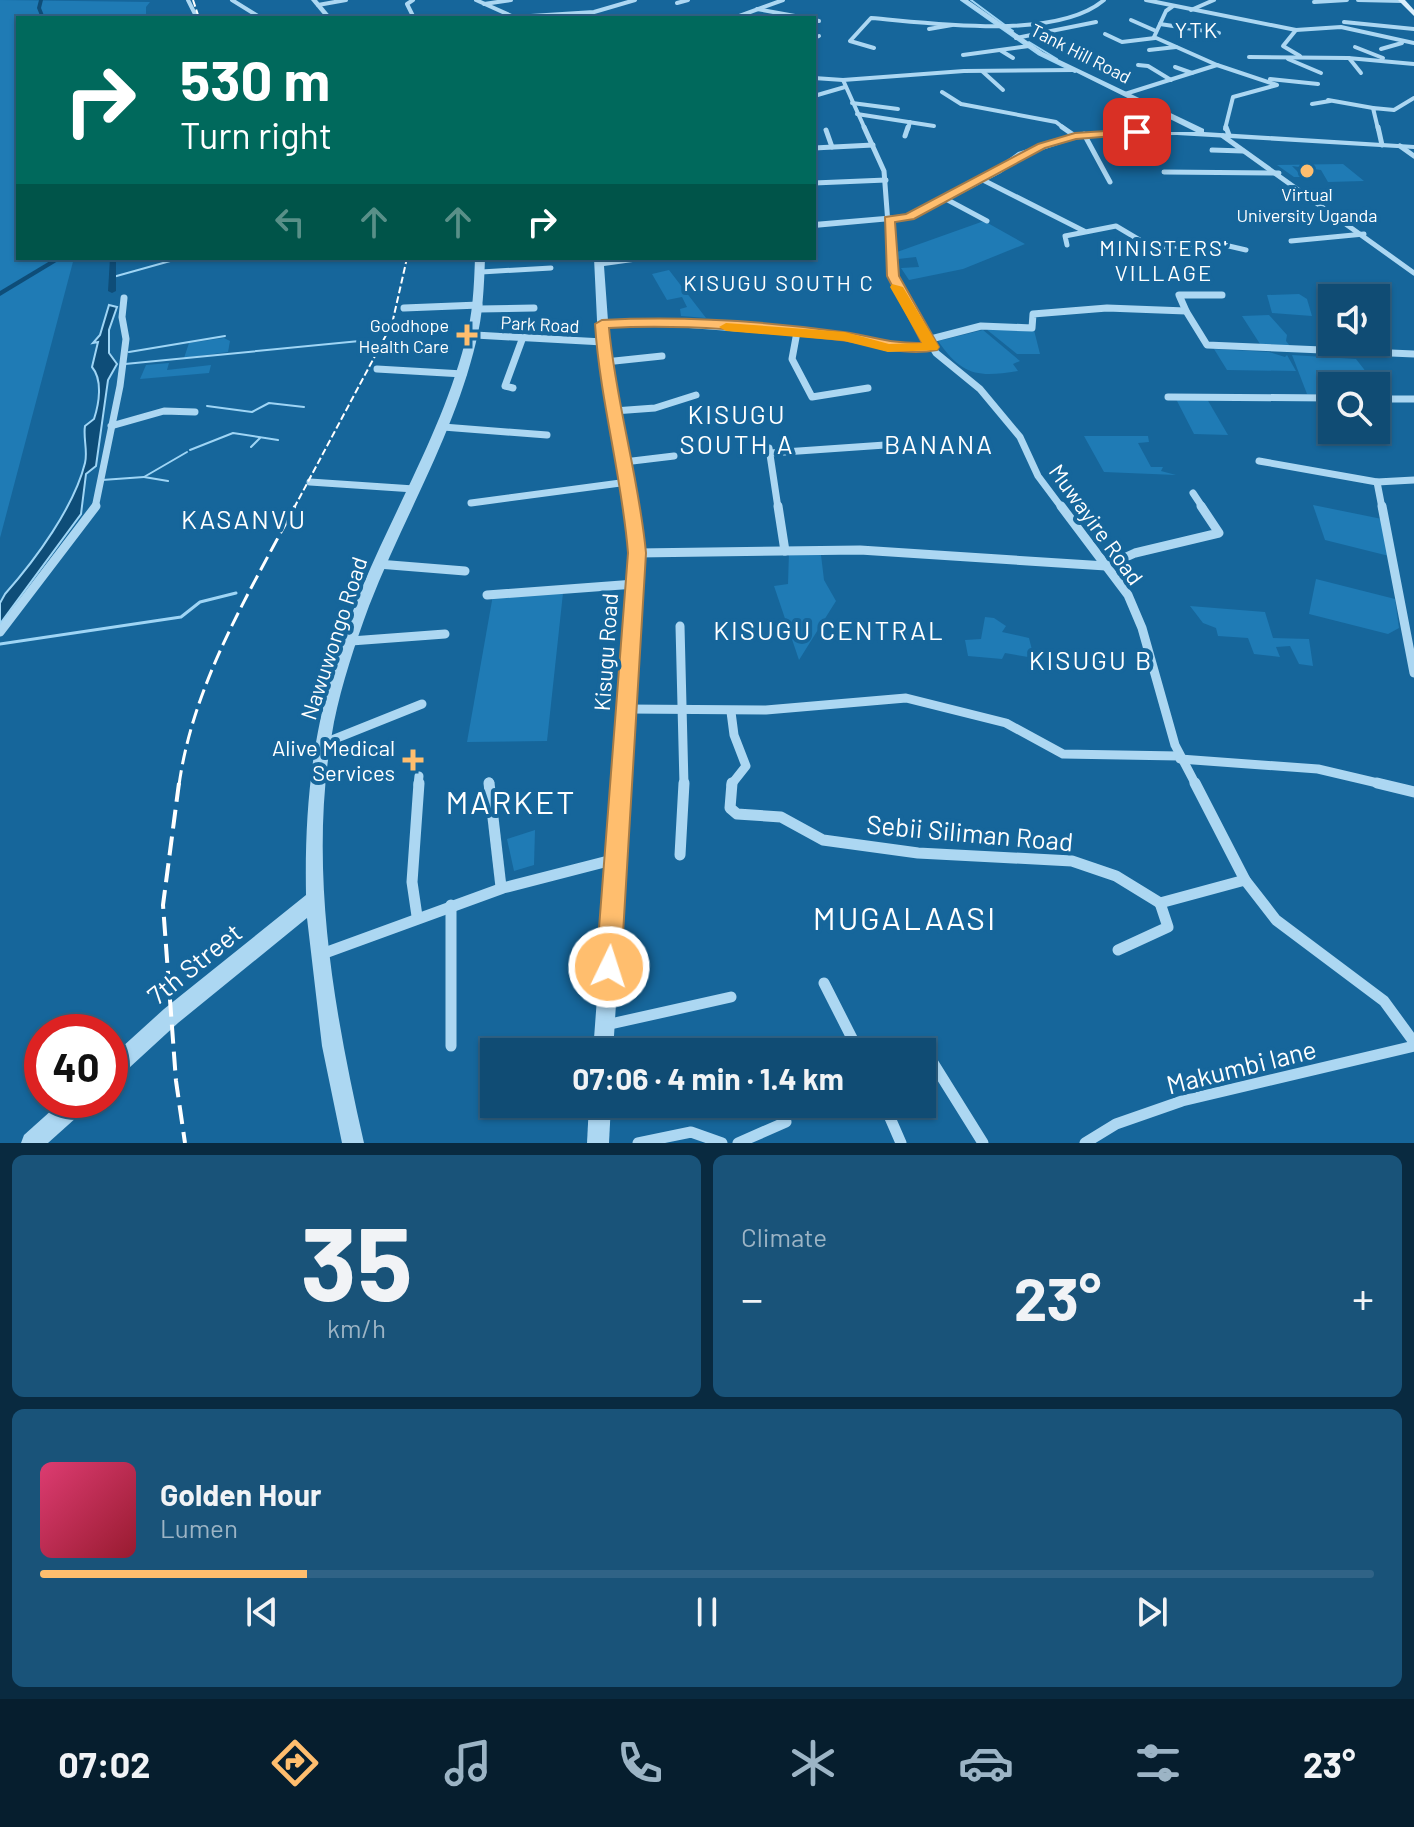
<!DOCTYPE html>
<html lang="en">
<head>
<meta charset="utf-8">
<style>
  body { margin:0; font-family:Barlow,sans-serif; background:#195379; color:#f1f3f6; height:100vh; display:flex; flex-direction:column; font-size:30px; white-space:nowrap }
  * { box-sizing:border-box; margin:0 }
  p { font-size:26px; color:#9cb4c5 }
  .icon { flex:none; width:44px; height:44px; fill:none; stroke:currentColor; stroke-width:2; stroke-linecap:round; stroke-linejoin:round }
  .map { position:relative; height:1143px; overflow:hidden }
  .details { display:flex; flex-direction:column; gap:12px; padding:12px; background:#092a40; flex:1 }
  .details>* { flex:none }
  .hud { position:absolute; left:16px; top:16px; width:800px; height:244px; border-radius:0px; box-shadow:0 2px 6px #0004,0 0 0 2px #306386; background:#00695c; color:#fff; overflow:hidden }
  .fabs { position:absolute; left:1318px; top:284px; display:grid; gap:16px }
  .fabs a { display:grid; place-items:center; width:72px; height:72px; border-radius:0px; background:#104c74; box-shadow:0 2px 6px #0004,0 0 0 2px #306386; font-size:40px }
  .speed { position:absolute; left:24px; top:1014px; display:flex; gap:16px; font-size:40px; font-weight:700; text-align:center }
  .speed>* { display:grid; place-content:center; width:104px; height:104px; border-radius:50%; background:#104c74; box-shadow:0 2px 6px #0004,0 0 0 2px #306386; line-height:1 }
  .speed .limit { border:12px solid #d22; background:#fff; color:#111 }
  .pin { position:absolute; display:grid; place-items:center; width:68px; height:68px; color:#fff; margin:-34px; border-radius:16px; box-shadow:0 4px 12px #0006 }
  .me { position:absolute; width:88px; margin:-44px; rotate:4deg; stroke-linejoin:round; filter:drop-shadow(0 0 6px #0008) }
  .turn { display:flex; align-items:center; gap:28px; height:168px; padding:0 32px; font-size:36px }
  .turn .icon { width:104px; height:104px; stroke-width:2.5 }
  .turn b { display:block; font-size:56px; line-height:68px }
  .lanes { display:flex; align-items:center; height:76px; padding:0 32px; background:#0003; justify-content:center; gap:40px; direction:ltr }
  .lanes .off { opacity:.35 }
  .big { font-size:60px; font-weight:700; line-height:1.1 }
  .details .tile { flex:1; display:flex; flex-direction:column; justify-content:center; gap:12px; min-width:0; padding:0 28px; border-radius:12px; background:#195379 }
  .details .dial { align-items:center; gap:0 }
  .dial b { font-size:104px; line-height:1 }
  .song { display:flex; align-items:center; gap:24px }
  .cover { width:96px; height:96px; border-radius:12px; background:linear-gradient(135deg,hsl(340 70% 55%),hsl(350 70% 35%)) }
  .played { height:8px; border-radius:4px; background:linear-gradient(90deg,#ffbe6e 20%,#306386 20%) }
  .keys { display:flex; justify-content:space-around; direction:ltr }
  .heat { display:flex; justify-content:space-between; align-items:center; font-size:44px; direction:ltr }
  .details .tiles { flex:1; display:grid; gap:12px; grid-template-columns:1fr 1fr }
  .tile:last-child { grid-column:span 2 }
  .trip { position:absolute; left:480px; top:1038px; width:456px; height:80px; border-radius:0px; background:#104c74; box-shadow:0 2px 6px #0004,0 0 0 2px #306386; font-weight:700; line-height:80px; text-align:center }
  .dock { display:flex; height:128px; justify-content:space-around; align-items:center; background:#061e2e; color:#9cb4c5 }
  .dock .icon { width:56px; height:56px }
  .dock .active { color:#ffbe6e }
  .dock b { font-size:36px; color:#f1f3f6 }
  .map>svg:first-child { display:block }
  .green { fill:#1f7bb5 }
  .water { fill:#0e4d78; stroke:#9fd5f5; stroke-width:2 }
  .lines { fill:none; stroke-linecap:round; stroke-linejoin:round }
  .stream-far1 { stroke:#9fd5f5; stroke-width:2 }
  .stream { stroke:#9fd5f5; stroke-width:3 }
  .canal { fill:#0e4d78; fill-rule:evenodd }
  .minor-far4 { stroke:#acd7f2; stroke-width:4 }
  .minor-far3 { stroke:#acd7f2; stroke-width:5 }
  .minor-far2 { stroke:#acd7f2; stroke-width:7 }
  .minor-far1 { stroke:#acd7f2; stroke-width:9 }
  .minor { stroke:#acd7f2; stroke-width:11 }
  .tertiary { fill:#acd7f2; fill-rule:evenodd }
  .secondary { fill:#dbeffc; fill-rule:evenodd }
  .rail-far2 { stroke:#fff; stroke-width:2; stroke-dasharray:7 3; stroke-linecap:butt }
  .rail-far1 { stroke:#fff; stroke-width:3; stroke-dasharray:15 6; stroke-linecap:butt }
  .rail { stroke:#fff; stroke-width:4; stroke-dasharray:19 8; stroke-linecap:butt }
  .route { fill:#ffbe6e; stroke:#a67c48; stroke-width:2 }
  .slow { fill:#f59e0b }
  .poi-dot { fill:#ffbe6e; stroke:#16669b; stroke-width:3 }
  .labels { text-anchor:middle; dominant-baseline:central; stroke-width:8; stroke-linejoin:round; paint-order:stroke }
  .far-street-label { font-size:18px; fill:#fff; stroke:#16669b }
  .far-poi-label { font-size:18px; fill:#fff; stroke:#16669b }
  .far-quarter-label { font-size:22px; letter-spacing:2px; fill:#fff; stroke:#16669b }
  .street-label { font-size:22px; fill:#fff; stroke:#16669b }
  .poi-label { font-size:22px; fill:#fff; stroke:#16669b; text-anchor:end }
  .quarter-label { font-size:26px; letter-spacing:2px; fill:#fff; stroke:#16669b }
  .near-street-label { font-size:26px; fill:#fff; stroke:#16669b }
  .near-quarter-label { font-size:32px; letter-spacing:2px; fill:#fff; stroke:#16669b }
</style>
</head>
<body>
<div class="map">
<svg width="1414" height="1143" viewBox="0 0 1414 1143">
  <rect width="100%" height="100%" fill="#16669b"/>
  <g class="green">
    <path d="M0,0L150,2L146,7V18H18V258H74L0,538Z"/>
    <path d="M1343,164L1364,181L1328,182L1321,170L1292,166L1303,177H1294L1277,165Z"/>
    <path d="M984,221L1025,244L963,269L909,280L901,268L919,267L916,257L898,259L897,252Z"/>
    <path d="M669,270L706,318L681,316L680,309L687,307L682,297L667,300L652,274Z"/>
    <path d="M1299,294L1307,299L1312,316L1272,313L1267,295Z"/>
    <path d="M1269,315L1287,335L1286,341L1290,346L1260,344L1242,316Z"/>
    <path d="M986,329L1034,330L1040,354H1017Z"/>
    <path d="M983,330L1020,361L1013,364L1018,371C979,377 963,377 938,341Z"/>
    <path d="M224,338L230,341L228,352L184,358L189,343Z"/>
    <path d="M1214,349L1269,352L1285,357L1287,355L1296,371L1227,370Z"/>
    <path d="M1292,355L1356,359L1385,396L1376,395V386H1332V395L1307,394Z"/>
    <path d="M169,363L167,370L211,365L209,373L140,379L146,365Z"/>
    <path d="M1176,399H1207L1228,435L1194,434Z"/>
    <path d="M1084,436H1148L1149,442L1138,443L1151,467H1163L1161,471L1176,475L1104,472Z"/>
    <path d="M1313,505L1382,519L1389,556L1325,540Z"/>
    <path d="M789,552L821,555L824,580L836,601L799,660L774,586L788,584Z"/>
    <path d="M1316,579L1395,599L1399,628L1388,634L1309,614Z"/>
    <path d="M563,593L547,741L467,742L493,595Z"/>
    <path d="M1190,606L1265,612L1273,638L1309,639L1313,666L1299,664L1290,646L1276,647L1280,657L1254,654L1248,638L1218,636L1216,628L1203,623Z"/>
    <path d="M985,617L994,618L1006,626L1002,632L1029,638L1034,658L1005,653L1002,659L968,656L965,640L981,639Z"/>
    <path d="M535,830L534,865L514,871L507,839Z"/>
  </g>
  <path class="water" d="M109,305L117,307L109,330V353L117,364L108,380L96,466L86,474L81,514L0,624V603L5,594C36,559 74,507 85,463C88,451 83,438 85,426L94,419C99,404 103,380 92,367L98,342L93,343L100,335Z"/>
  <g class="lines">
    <g class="stream-far1">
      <path d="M961,0L1038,54L1075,72"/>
      <path d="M971,0L1013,31"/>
      <path d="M1029,42L1057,59"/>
      <path d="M113,277L181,258"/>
      <path d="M129,352L225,336"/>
      <path d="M125,364L370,340"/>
      <path d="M207,406L252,412L269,403L304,407"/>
      <path d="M251,447L260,438"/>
      <path d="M190,450L233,433L278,440"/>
      <path d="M144,477L168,481"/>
      <path d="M102,480L144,477L187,452"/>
    </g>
    <path class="stream" d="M0,644L181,617L200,602L236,593"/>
    <g class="canal">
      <path d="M39,0H43L41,8L45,18H41L37,8Z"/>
      <path d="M55,258H63L0,296V291Z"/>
      <path d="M110,258H116V291L112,293L108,291Z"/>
    </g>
    <g class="minor-far4">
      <path d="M188,0L197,18"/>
      <path d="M232,0L261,18"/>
      <path d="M413,0L407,4L414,18"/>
      <path d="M476,0L516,18"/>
      <path d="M1146,0L1296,30L1341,27L1414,43"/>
      <path d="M1358,0L1403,1"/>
      <path d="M1314,2L1347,0"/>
      <path d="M677,3L688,0"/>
      <path d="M484,4L511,0"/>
      <path d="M318,5L346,0"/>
      <path d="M1173,6L1166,11L1154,37L1217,65L1277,85L1233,97L1225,129"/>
      <path d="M757,9L806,18"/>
      <path d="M1191,10L1214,0"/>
      <path d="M515,17L594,12L635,0"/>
      <path d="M265,18H284"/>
      <path d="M734,18L783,0"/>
      <path d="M814,20L819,21"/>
      <path d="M1131,20L1156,31"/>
      <path d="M1344,22L1414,29"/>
      <path d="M1160,24L1219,33"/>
      <path d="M929,29L952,25"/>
      <path d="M1296,30L1283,46L1300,56"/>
      <path d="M1105,34L1122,42L1155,38"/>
      <path d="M814,38L819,36"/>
      <path d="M1016,38L1096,22"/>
      <path d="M1355,47L1383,58"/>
      <path d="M874,48L850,41L871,18C932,23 1056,41 1104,0"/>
      <path d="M1381,49L1402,43"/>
      <path d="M1000,50L1013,58"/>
      <path d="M1149,50L1176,47"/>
      <path d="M963,55L1029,46"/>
      <path d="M1249,57L1348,58L1414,64"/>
      <path d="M1349,58L1361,73"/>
      <path d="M1288,59L1321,73"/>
      <path d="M1138,65L1148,66L1171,80"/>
      <path d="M1175,67L1192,73"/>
      <path d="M982,71L1003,90"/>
      <path d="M814,78L843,80L964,71L1074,70"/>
      <path d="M1270,79L1318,84"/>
      <path d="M843,80L865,129"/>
      <path d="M942,92L961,104L1056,122L1065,129"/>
      <path d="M1125,94L1217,65"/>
      <path d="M814,96L845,87"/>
      <path d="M1328,100L1373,108"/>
      <path d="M852,103L898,109"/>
      <path d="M1312,104L1330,101"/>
      <path d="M857,114L934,126"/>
      <path d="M908,129L910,122"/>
      <path d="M1378,129L1373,108L1394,110L1414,98"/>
    </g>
    <g class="minor-far3">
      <path d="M864,127L884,171L891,263L901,294"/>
      <path d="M1062,127L1075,136"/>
      <path d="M1226,127L1229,135"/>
      <path d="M1378,127L1382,145"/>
      <path d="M826,130L832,147"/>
      <path d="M1084,134L1110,182"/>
      <path d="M905,136L908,127"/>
      <path d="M1223,136L1414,273"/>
      <path d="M1400,146L1414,156"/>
      <path d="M814,148L873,145"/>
      <path d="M1212,150L1243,151"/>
      <path d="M1164,172L1279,173"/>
      <path d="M981,179L1084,231"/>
      <path d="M814,183L886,180"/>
      <path d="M944,198L987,221"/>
      <path d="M1291,241L1364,234"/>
      <path d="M1067,245L1065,236L1116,226L1153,248L1216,243L1246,250"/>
      <path d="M481,272L551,268"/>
    </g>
    <g class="minor-far2">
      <path d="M899,292L936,353L980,389L1020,437L1038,476L1062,508"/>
      <path d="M404,308L479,305"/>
      <path d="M479,309L534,308"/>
      <path d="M1186,311L1179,295H1222"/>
      <path d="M602,324L655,322L845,336L888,348L932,347"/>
      <path d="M797,332L792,359L812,397L868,388"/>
      <path d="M475,335L603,342"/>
      <path d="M927,340L981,326L1032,328L1033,314L1107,308L1186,311L1207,345L1414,354"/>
      <path d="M1369,342L1376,353"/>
      <path d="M605,362L662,356"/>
      <path d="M377,369L463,374"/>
      <path d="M513,388L505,386L523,337"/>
      <path d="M1168,397L1332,398"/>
      <path d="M1376,399H1414"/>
      <path d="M614,411L655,408L696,395"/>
      <path d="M111,426L164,411L195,412"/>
      <path d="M443,427L547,435"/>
      <path d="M769,448L778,508"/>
      <path d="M770,453L885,445"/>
      <path d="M1259,461L1377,482L1414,480"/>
      <path d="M624,462L674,456"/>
      <path d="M310,482L414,489"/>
      <path d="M1377,482L1382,508"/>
      <path d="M1193,493L1203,508"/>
      <path d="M471,503L628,482"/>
      <path d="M95,508L120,386L126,339L122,317L124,298"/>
    </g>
    <g class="minor-far1">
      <path d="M778,506L785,551"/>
      <path d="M1061,506L1128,595L1142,628L1175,745L1196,785"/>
      <path d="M1382,506L1414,673"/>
      <path d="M637,553L860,550L1106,566L1135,553L1219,533L1201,506"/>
      <path d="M378,564L465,571"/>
      <path d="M487,595L635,584"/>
      <path d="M680,626L684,785"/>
      <path d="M0,632L96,506"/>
      <path d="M351,641L445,634"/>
      <path d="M627,709L766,710L906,698L1006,723L1063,754L1179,756"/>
      <path d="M322,744L422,704"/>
      <path d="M1180,759L1318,769L1386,785"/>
      <path d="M489,782V785"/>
      <path d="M418,785L419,776"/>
      <path d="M731,785L746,766L734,735L731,712"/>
    </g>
    <g class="minor">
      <path d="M489,783L501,887"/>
      <path d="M732,783L730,808L737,814L781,817L823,840L918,853L1072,861L1116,876L1160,903L1245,880"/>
      <path d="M1195,783L1245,880L1276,920L1384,1001L1414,1042"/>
      <path d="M1377,783L1414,792"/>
      <path d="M680,855L684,783"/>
      <path d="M451,905V1046"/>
      <path d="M417,916L412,882L419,783"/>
      <path d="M1118,950L1168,927L1160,903"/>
      <path d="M322,954L503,888L616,859"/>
      <path d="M824,983L859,1052"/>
      <path d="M606,1025L731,997"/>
      <path d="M930,1058L983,1143"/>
      <path d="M884,1104L901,1143"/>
      <path d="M638,1143L691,1132L722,1143"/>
      <path d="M738,1143L786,1122"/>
      <path d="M1085,1143L1116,1124L1182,1101L1414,1046"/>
    </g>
    <g class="tertiary">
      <path d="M311,0H317L332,18H326Z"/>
      <path d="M961,0H968L1043,52L1204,129V132L1414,145V149L1177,135L1085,136L1024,156L1001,173L913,219L814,228V222L908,214L995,169L1018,152L1084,132H1196L1039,54Z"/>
      <path d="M475,258H485C484,286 483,315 476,342C454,435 403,518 369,606C355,644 342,683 334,722C307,862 333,1007 364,1143H342L322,1046L307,918L178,1023L117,1079L110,1082V1058L164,1009L306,895C304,779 318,696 362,588C396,506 443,428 465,342C473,315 474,286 475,258Z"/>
      <path d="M594,258H604V260L645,258L640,261L604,266L611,362L641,513L644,553L613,1052H593L630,553L627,513L599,362Z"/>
      <path d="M63,1100H90L87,1108L48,1143H21L24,1135Z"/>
      <path d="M589,1104H611L609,1143H587Z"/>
    </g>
    <path class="secondary" d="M1398,0H1405L1414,10V16Z"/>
    <g class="rail-far2">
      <path d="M193,0L199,18"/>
      <path d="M294,508L392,324L407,258"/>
    </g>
    <path class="rail-far1" d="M179,785C193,684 248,595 295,506"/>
    <path class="rail" d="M179,783L163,905L176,1081L185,1143"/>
  </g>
  <path class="route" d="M1137,129L1141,134L1076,139L1045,148L914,219L895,222L899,276L939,347L937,350C902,357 874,344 840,340C764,331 685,324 609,328C616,404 639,477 646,553L621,967L618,976L609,980L600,976L596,967L628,553C622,476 600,401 595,324L602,320C681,316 765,321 843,332C873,336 890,344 922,343L887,276L885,217L906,214L1038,144L1075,133Z"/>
  <path class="slow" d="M892,284L903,287L939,347L937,350L888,352L844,341L726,331L719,327L726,323L845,332L889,344L922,343L890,287Z"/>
  <g class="poi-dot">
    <circle cx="1307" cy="171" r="8"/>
    <path d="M463 323h8v8h8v8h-8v8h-8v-8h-8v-8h8z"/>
    <path d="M409 748h8v8h8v8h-8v8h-8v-8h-8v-8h8z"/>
  </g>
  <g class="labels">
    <g class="far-street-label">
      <text transform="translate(1081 53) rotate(27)">Tank Hill Road</text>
      <text transform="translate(540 324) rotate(3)">Park Road</text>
    </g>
    <g class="far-poi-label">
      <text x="1307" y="194">Virtual<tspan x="1307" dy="21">University Uganda</tspan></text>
      <text x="449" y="325" text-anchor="end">Goodhope<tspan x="449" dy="21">Health Care</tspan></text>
    </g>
    <g class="far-quarter-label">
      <text x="1197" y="29">YTK</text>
      <text x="1164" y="247">MINISTERS'<tspan x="1164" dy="25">VILLAGE</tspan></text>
      <text x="779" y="282">KISUGU SOUTH C</text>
    </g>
    <g class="street-label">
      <text transform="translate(1097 524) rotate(54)">Muwayire Road</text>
      <text transform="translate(333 638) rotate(-72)">Nawuwongo Road</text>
      <text transform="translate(605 652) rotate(-86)">Kisugu Road</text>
    </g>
    <g class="poi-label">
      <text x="395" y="747">Alive Medical<tspan x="395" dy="25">Services</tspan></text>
    </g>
    <g class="quarter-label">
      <text x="737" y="413">KISUGU<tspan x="737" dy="30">SOUTH A</tspan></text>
      <text x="939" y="443">BANANA</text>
      <text x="244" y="518">KASANVU</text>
      <text x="829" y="629">KISUGU CENTRAL</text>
      <text x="1091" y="659">KISUGU B</text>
    </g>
    <g class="near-street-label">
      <text transform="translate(970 832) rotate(5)">Sebii Siliman Road</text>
      <text transform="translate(194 963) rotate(-39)">7th Street</text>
      <text transform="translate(1241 1066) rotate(-14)">Makumbi lane</text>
    </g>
    <g class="near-quarter-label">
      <text x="511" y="801">MARKET</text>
      <text x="905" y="917">MUGALAASI</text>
    </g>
  </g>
</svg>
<div class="fabs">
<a><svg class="icon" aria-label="sound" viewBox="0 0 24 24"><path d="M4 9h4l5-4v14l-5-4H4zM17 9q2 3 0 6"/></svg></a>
<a><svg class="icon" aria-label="search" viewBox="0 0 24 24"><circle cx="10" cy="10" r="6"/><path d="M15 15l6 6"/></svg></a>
</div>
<div class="speed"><div class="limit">40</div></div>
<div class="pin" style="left:1137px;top:132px;background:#d93025"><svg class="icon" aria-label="arrive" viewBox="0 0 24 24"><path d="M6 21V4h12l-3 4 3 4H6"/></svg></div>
<svg class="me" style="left:609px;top:967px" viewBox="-20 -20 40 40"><circle r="17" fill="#ffbe6e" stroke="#fff" stroke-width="3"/><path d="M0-11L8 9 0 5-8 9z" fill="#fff"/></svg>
<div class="trip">07:06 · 4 min · 1.4 km</div>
<div class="hud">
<div class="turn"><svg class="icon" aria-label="right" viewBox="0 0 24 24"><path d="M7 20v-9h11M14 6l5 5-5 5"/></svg><div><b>530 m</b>Turn right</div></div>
<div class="lanes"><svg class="icon off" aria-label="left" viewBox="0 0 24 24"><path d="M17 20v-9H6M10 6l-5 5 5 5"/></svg><svg class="icon off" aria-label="ahead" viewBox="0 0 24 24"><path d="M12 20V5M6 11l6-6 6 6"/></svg><svg class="icon off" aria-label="ahead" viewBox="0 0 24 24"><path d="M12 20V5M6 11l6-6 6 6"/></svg><svg class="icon" aria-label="right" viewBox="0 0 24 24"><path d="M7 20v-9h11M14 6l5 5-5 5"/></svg></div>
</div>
</div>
<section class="details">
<div class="tiles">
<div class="tile dial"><b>35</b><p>km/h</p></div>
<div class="tile"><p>Climate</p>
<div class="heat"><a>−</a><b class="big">23°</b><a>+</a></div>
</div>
<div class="tile">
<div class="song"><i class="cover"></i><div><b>Golden Hour</b><p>Lumen</p></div></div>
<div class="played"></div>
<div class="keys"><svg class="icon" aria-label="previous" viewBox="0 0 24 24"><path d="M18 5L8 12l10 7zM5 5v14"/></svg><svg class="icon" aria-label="pause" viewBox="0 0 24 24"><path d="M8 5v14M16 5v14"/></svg><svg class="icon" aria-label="next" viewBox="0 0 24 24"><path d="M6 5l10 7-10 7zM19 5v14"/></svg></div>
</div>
</div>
</section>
<nav class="dock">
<b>07:02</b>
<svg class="icon active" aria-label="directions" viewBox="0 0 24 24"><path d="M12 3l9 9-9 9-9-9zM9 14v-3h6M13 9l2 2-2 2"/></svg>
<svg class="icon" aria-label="music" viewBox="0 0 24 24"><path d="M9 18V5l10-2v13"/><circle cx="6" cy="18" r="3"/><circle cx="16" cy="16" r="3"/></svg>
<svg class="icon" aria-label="phone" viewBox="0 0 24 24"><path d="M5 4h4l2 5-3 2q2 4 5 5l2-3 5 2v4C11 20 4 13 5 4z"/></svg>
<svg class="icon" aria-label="climate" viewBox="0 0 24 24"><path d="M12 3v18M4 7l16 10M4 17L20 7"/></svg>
<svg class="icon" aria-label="car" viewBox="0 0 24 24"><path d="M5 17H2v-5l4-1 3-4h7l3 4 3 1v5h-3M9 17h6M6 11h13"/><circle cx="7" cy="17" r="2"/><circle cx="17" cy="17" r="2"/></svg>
<svg class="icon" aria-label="filters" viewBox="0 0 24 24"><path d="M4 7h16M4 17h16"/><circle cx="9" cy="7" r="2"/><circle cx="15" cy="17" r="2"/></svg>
<b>23°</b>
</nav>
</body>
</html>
